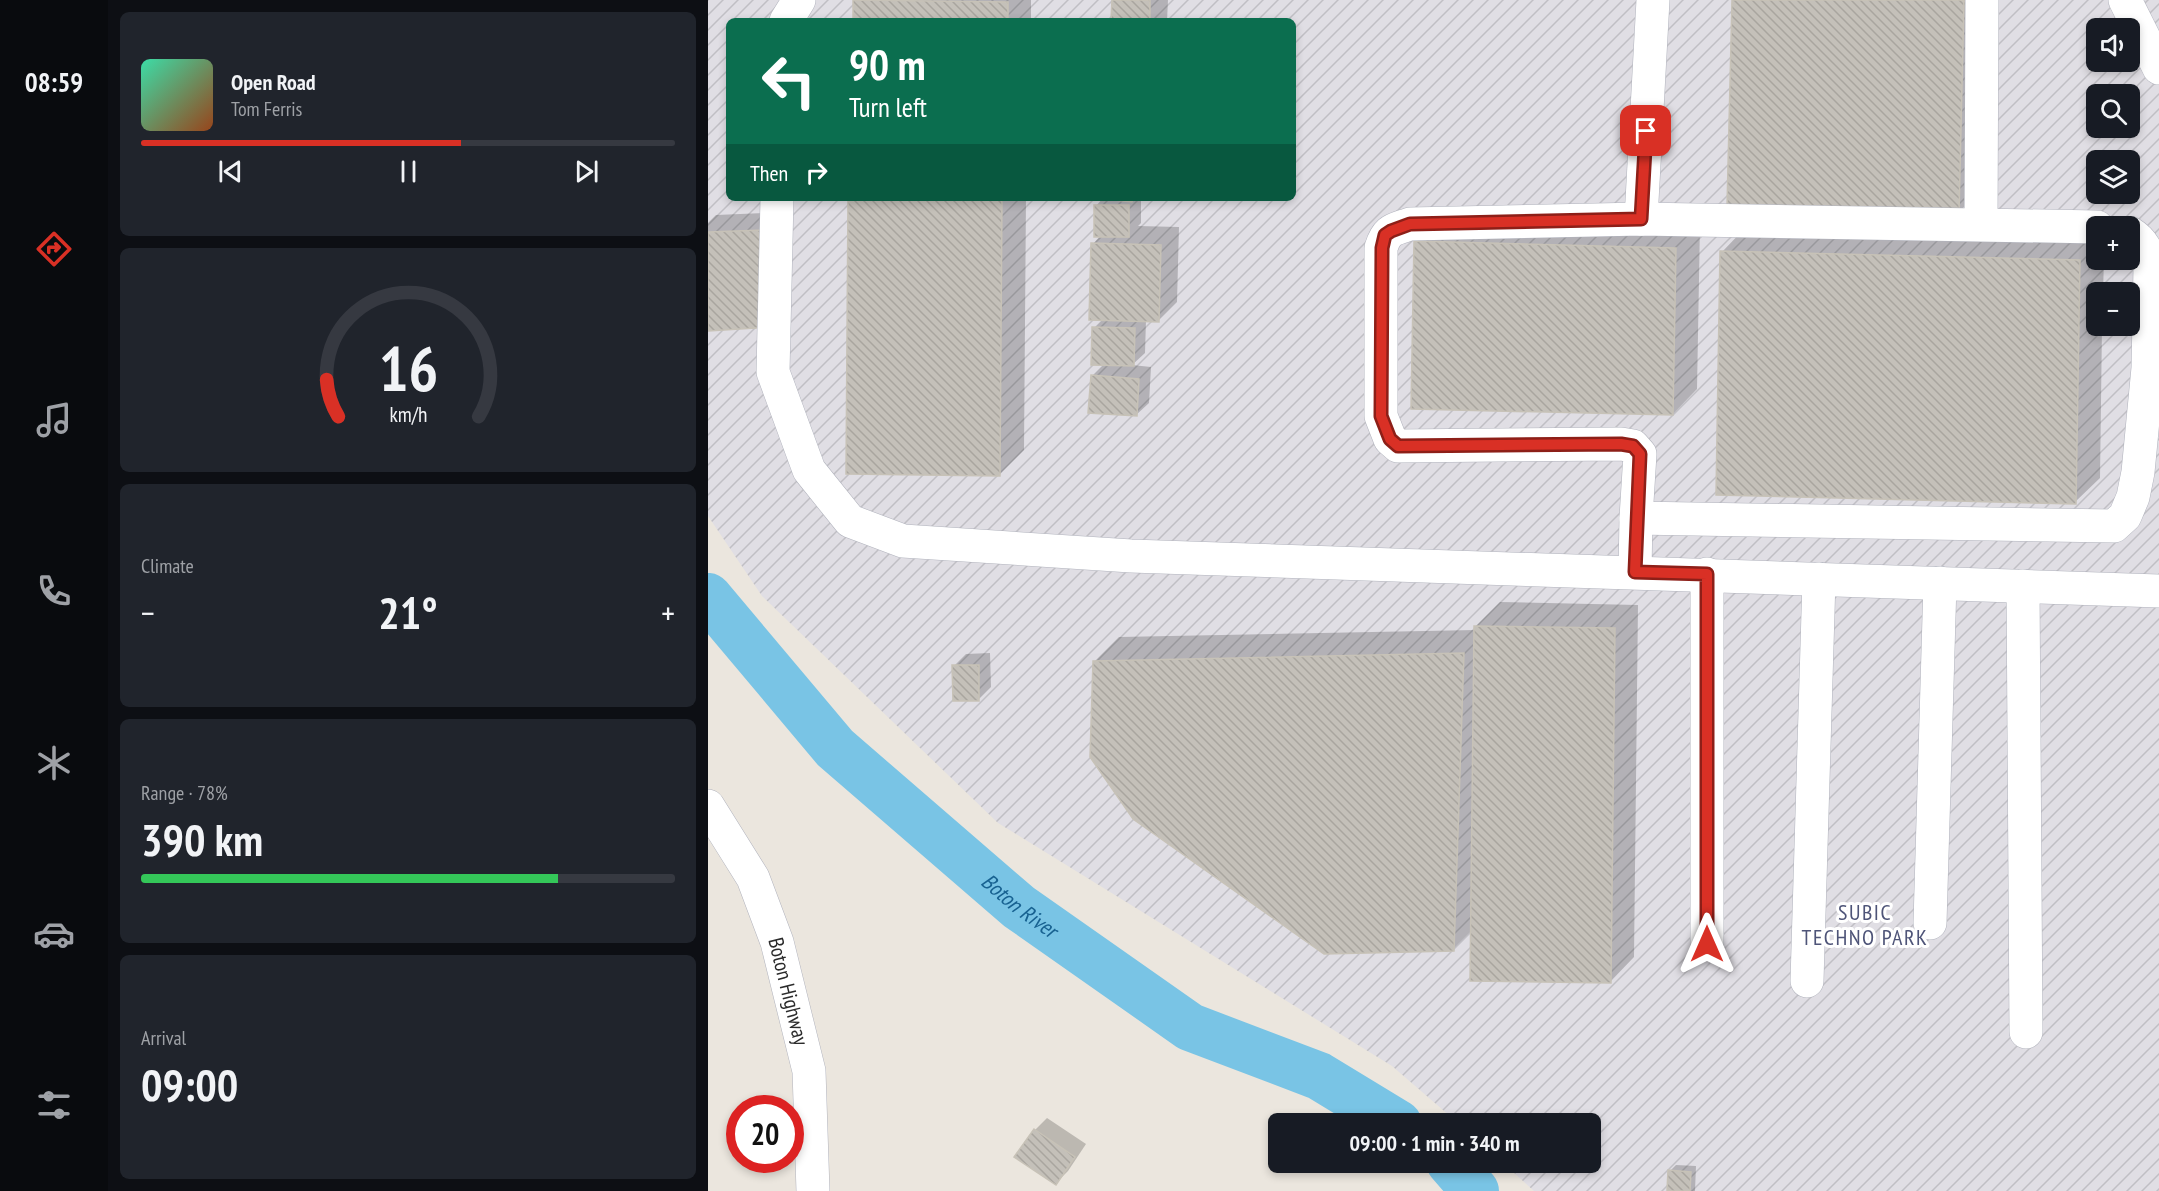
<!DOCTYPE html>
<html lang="en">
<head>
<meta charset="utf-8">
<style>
  body { margin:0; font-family:"PT Sans Narrow",sans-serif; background:#20242c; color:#f1f3f6; height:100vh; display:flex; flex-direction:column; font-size:22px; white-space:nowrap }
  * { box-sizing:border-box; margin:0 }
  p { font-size:20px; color:#9ea1a6 }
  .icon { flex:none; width:33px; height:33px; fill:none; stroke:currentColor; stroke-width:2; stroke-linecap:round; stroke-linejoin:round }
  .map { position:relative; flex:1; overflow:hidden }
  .details { display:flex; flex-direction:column; gap:12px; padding:12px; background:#0d0f14; width:600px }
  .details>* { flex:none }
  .guide { position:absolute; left:18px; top:18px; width:570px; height:183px; border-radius:9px; box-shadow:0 3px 9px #0003; background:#0b6e4f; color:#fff; overflow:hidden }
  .buttons { position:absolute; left:1378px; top:18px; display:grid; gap:12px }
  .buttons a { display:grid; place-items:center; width:54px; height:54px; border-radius:9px; background:#171b24; box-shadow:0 3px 9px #0003; font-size:30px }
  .speed { position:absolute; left:18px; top:1095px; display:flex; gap:12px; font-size:30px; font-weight:700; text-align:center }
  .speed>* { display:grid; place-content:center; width:78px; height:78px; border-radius:50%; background:#171b24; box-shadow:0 3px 9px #0003; line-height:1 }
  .speed .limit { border:9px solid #d22; background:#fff; color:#111 }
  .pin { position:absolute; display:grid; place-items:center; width:51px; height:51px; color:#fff; margin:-26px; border-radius:12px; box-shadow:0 3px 9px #0006 }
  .me { position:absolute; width:66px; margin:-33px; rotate:0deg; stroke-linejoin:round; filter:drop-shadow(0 0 4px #0008) }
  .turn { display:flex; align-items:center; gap:21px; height:126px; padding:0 24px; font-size:27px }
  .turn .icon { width:78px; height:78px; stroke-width:2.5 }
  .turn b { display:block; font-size:42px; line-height:51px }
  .then { display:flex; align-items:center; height:57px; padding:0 24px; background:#0003; gap:12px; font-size:22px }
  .big { font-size:45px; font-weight:600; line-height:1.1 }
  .details .widget { flex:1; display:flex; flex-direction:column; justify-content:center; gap:9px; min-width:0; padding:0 21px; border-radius:9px; background:#20242c }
  .details .dial { align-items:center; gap:0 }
  .dial svg { height:156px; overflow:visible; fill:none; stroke:#363941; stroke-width:7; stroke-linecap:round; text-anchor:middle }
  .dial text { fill:#f1f3f6; stroke:none }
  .song { display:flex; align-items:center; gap:18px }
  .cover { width:72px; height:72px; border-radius:9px; background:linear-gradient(135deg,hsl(160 70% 55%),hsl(20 70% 35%)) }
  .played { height:6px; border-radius:3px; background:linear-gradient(90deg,#d93025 60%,#363941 60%) }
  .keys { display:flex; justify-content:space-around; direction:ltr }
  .heat { display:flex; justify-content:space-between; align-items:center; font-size:33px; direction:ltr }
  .charge { height:9px; border-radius:4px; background:linear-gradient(90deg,#34c759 78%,#363941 0) }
  .trip { position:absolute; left:560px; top:1113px; width:333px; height:60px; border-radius:9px; background:#171b24; box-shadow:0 3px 9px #0003; font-weight:600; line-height:60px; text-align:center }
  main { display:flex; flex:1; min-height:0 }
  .tabs { display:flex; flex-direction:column; width:108px; justify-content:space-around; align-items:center; background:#090b0e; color:#9ea1a6 }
  .tabs .icon { width:42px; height:42px }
  .tabs .on { color:#d93025 }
  .tabs b { font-size:27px; color:#f1f3f6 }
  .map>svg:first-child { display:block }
  .industrial { fill:url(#industrial-furrows); fill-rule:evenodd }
  .shadow { fill:#0003 }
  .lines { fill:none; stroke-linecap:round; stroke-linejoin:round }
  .river { stroke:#79c4e5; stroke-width:48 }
  .building { fill:url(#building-back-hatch); stroke:#c7c2b7; stroke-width:1.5 }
  .minor-casing { stroke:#b1b3bd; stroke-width:34 }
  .minor { stroke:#fff; stroke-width:33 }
  .route-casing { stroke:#8d1f18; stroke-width:15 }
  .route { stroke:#d93025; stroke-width:10 }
  .labels { text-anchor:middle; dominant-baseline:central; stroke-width:6; stroke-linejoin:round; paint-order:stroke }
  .street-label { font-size:21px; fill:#2b2b2b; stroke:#fff }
  .water-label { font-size:22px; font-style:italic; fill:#186291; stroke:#fff }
  .neighbourhood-label { font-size:22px; letter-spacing:1.5px; fill:#4e5478; stroke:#fff }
</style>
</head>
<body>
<main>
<nav class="tabs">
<b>08:59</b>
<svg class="icon on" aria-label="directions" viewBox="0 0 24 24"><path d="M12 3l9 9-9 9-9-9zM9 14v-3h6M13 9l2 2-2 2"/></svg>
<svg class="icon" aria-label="music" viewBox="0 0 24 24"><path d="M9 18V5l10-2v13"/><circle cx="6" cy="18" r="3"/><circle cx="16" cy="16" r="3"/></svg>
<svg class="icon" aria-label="phone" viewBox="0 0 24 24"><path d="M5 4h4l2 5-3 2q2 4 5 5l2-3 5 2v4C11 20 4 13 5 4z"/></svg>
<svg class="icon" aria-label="climate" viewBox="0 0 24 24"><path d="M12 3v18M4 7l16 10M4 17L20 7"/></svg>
<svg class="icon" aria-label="car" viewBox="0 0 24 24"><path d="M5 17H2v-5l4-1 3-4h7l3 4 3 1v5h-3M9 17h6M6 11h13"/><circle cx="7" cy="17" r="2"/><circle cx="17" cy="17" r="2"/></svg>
<svg class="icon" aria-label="filters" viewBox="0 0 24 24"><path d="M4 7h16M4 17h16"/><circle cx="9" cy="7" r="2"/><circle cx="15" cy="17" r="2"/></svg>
</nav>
<section class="details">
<div class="widget">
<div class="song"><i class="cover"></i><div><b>Open Road</b><p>Tom Ferris</p></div></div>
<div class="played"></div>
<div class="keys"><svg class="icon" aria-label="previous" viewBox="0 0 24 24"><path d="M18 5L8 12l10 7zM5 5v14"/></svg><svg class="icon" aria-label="pause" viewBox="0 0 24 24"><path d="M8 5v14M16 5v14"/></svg><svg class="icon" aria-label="next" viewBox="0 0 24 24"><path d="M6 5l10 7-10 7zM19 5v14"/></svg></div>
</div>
<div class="widget dial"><svg viewBox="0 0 100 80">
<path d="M14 69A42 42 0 1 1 86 69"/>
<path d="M14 69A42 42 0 0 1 8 50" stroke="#d93025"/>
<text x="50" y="56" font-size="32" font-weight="700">16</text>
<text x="50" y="72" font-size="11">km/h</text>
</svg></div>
<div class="widget"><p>Climate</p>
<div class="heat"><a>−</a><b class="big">21°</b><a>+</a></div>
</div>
<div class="widget"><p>Range · 78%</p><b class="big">390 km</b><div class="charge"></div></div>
<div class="widget"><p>Arrival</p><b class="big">09:00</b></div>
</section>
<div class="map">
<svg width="1451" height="1191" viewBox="0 0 1451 1191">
  <defs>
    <pattern id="industrial-furrows" width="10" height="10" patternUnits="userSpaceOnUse" patternTransform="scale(1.5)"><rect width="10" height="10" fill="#e0dee4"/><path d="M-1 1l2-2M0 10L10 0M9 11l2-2" fill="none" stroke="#c0bfc4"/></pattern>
    <pattern id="building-back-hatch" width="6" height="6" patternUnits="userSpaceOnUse" patternTransform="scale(1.5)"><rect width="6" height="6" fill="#c4c0b9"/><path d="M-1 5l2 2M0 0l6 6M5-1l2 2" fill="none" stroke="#a9a59f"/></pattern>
  </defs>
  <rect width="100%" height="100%" fill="#ebe6de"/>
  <path class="industrial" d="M0,0H1451V1191H826L795,1163L882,1162V1124L750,1123L684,1066L290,823L54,596L0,516ZM21,21H585V198H21ZM1389,28H1422V62H1389ZM1389,94H1422V128H1389ZM1389,160H1422V194H1389ZM1389,226H1422V260H1389ZM1389,292H1422V326H1389Z"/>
  <g class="shadow">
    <path d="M147,0H323V21H146Z"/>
    <path d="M406,0H460L459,21H405Z"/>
    <path d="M1026,0H1279L1275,188L1250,213Z"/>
    <path d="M141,198H318L316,450L292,474Z"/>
    <path d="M393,198H433V223L430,226L471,227L469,302L450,321L438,320L437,353L424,365L443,367L441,403L428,415L384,376L396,364L386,328L395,319L385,244L393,235L388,206L395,198Z"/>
    <path d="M76,212L0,329V223L8,215Z"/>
    <path d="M732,217L992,224L989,389L965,414L708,242Z"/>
    <path d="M1038,227L1389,236V260H1396L1395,292H1389V326H1394L1392,478L1367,502L1014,252Z"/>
    <path d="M792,602L930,605L926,957L902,982L764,930L745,949L386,662L411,637L767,630V627Z"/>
    <path d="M282,653L283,687L271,699L246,666L258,654Z"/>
    <path d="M339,1118L378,1144L360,1171L348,1183L327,1130Z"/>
    <path d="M968,1165L988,1166L987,1191H960L962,1171Z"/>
  </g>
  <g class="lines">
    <g class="river">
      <path id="s1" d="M0,597L127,748L311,907L482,1027L611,1076L690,1124"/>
      <path d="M742,1162L767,1191"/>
    </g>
  </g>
  <g class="building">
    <path d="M145,0L300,2V21H145Z"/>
    <path d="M404,0H442V21H403Z"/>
    <path d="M1024,0H1256L1251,214L1019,207Z"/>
    <path d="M140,198H294L292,476L138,474Z"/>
    <path d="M388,198H425L424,202Z"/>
    <rect x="386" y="205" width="35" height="32"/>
    <path d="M58,230L64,327L0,331V232Z"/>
    <path d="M706,241L968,248L965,415L703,409Z"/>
    <path d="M383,243L453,245L451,322L381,320Z"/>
    <path d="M1012,251L1372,260L1368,504L1008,495Z"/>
    <path d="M384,327L427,328L426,366L383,365Z"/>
    <path d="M383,375L431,379L429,416L380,413Z"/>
    <path d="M766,626L907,628L903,983L762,981Z"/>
    <path d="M756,653L746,951L616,954L425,819L382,757L385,661Z"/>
    <path d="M244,665H271V701H245Z"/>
    <path d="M326,1129L367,1157L348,1185L306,1157Z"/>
    <path d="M960,1170L983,1172L982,1191H959Z"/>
  </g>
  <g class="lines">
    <g class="minor-casing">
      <g id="minor">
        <path d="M1417,0L1451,68"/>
        <path d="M78,21L91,0"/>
        <path d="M69,198L65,372L101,470L142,521L195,541L423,556L1451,591"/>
        <path d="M933,219L945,0"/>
        <path d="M1273,224L1274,0"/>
        <path d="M1389,227L933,219L702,224C685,230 679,229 673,248V416L682,439L690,446L913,444L925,446L932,454L928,518L1406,526L1417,516L1425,497L1430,472L1440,368L1442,267C1440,251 1435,241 1422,233"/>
        <path d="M927,572L928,518"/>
        <path d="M999,574V944"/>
        <path d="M1315,586L1318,1032"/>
        <path id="s2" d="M0,806L45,878L69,942L101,1071L105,1191"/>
        <path d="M1222,923L1232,583"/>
        <path d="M1099,981L1111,579"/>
      </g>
    </g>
    <use href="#minor" class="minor"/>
  </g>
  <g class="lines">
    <g class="route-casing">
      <path id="route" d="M938,131L933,219L702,224L683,231L677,235L674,248L673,416L682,439L690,446L913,444L925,446L932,454L927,572L999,574V944"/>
    </g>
    <use href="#route" class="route"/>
  </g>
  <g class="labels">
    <g class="street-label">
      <text stroke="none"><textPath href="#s2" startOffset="204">Boton Highway</textPath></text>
    </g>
    <g class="water-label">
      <text stroke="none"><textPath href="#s1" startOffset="440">Boton River</textPath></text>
    </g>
    <g class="neighbourhood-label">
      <text x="1157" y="912">SUBIC<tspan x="1157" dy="25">TECHNO PARK</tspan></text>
    </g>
  </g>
</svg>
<div class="buttons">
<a><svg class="icon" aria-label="sound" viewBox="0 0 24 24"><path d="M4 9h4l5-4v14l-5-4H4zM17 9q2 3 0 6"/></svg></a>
<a><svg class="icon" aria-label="search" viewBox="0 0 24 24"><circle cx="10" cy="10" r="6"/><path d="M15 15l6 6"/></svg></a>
<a><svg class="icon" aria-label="layers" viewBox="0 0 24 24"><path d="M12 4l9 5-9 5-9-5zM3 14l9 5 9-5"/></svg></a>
<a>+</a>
<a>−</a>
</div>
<div class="speed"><div class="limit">20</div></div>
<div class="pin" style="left:938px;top:131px;background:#d93025"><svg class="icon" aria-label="arrive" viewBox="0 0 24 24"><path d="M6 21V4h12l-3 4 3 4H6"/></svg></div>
<svg class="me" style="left:999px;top:944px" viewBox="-20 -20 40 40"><path d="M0-17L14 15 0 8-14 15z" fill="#d93025" stroke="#fff" stroke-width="4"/></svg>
<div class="trip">09:00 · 1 min · 340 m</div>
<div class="guide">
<div class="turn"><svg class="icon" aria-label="left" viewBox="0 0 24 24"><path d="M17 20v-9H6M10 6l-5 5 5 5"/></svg><div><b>90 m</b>Turn left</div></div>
<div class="then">Then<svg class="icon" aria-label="right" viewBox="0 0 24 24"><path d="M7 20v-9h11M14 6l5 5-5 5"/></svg></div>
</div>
</div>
</main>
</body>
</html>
